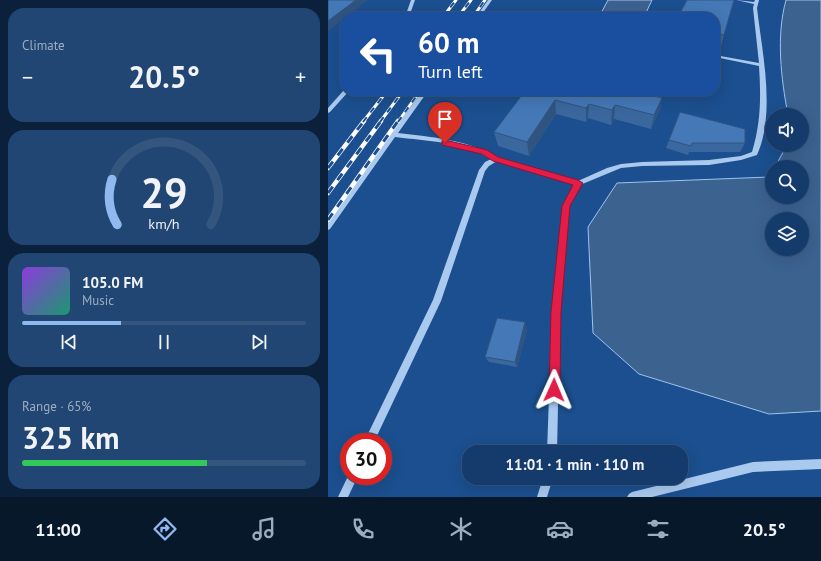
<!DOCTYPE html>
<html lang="en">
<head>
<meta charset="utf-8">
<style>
  body { margin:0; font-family:"PT Sans",sans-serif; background:#214673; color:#f1f3f6; height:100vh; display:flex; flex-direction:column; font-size:15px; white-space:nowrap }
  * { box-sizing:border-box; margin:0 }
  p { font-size:13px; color:#9dadc1 }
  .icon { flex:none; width:22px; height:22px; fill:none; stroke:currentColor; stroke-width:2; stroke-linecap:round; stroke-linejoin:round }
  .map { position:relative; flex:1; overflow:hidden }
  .sheet { display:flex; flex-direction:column; gap:8px; padding:8px; background:#0b203b; width:328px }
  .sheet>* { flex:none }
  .top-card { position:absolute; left:12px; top:12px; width:380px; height:84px; border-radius:16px; box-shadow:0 4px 16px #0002,0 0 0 1px #33557e; background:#1a4fa0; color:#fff; overflow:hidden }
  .tools { position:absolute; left:437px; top:108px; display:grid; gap:8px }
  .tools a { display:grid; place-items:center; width:44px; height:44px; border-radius:50%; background:#143b6b; box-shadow:0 4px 16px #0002,0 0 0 1px #33557e; font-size:20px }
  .speed { position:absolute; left:12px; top:433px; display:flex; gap:8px; font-size:20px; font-weight:700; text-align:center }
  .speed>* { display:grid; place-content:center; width:52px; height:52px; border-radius:50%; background:#143b6b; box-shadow:0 4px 16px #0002,0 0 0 1px #33557e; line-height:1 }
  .speed .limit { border:6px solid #d22; background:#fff; color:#111 }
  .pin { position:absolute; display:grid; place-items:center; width:34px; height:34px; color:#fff; margin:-41px -17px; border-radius:50% 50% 50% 0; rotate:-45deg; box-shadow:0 0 4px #0007 }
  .pin .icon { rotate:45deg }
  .me { position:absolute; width:44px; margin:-22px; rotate:1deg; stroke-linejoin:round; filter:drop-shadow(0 0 3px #0008) }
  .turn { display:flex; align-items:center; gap:14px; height:84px; padding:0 12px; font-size:18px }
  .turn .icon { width:52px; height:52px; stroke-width:2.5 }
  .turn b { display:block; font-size:28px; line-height:34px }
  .big { font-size:30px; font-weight:700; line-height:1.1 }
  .sheet .tile { flex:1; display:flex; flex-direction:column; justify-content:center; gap:6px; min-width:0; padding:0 14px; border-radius:16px; background:#214673 }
  .sheet .dial { align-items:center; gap:0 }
  .dial svg { height:104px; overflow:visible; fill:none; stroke:#33557e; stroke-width:7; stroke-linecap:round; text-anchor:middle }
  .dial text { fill:#f1f3f6; stroke:none }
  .song { display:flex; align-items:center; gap:12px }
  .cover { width:48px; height:48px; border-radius:6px; background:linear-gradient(135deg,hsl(270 70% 55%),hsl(160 70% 35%)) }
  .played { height:4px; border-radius:2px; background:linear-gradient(90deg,#90b9f0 35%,#33557e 35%) }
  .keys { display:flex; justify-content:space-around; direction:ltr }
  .heat { display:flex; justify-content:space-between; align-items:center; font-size:22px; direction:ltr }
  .charge { height:6px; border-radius:3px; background:linear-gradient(90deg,#34c759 65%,#33557e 0) }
  .trip { position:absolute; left:134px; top:445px; width:226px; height:40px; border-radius:16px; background:#143b6b; box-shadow:0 4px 16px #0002,0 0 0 1px #33557e; font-weight:700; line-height:40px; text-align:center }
  .menu { display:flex; height:64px; justify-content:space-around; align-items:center; background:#08182b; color:#9dadc1 }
  .menu .icon { width:28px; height:28px }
  .menu .selected { color:#90b9f0 }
  .menu b { font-size:18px; color:#f1f3f6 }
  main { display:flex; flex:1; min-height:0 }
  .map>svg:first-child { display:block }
  .water { fill:#3c6290; stroke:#9cc4f0; fill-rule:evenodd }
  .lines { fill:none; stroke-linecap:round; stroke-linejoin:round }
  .minor { fill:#a9c9ee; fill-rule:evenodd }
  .rail-far1-casing { stroke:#fff; stroke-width:3 }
  .rail-casing { stroke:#fff; stroke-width:4.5 }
  .rail-far1 { stroke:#1b4f8f; stroke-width:2; stroke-dasharray:6; stroke-linecap:butt }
  .rail { stroke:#1b4f8f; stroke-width:3; stroke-dasharray:8; stroke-linecap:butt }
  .wall { fill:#3a679d }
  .shaded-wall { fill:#305480 }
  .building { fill:#4478b7; stroke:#305480 }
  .route { fill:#e11d48; stroke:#92132f }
</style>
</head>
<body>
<main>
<section class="sheet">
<div class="tile"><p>Climate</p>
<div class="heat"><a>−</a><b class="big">20.5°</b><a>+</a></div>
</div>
<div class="tile dial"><svg viewBox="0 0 100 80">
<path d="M14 69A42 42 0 1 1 86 69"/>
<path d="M14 69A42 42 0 0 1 10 34" stroke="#90b9f0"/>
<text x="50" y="56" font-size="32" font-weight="700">29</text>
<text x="50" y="72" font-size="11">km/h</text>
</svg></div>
<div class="tile">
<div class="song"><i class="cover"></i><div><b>105.0 FM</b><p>Music</p></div></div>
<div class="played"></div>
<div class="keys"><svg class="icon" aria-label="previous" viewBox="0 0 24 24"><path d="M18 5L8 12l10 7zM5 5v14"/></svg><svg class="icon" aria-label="pause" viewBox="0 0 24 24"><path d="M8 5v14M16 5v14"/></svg><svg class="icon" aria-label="next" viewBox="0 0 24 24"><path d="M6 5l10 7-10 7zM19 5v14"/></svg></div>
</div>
<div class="tile"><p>Range · 65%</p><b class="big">325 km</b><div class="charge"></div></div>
</section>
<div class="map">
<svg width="493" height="497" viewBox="0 0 493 497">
  <rect width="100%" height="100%" fill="#1b4f8f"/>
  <g class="water">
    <path d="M280,0H324L316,17H271Z"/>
    <path d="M458,0H493V411L441,414L311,374L265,333L260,227L289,183L441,177L444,172V197H474V167H447L459,145H474V115H460C453,78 448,36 458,0ZM444,219H474V249H444Z"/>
  </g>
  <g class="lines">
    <g class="minor">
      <path d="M83,0H87L81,17H77Z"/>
      <path d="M160,0H164L152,17H148Z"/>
      <path d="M408,0L426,2L427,0H431L429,8C434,52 448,113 429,155L413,160L381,165L314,166L293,168L252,185L241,206L232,312L229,452H219L224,312L235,206L246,184L169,161L161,166L157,171L113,301L46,442H36L105,300L151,170L157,162L163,159C135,142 99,141 67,137L2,229L0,230V222L94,91H100L70,133C104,137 140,140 170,157L250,181L279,168L293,164L314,162L381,160L413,156L424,152C433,123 433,96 431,66L387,57V55L431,63L425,8L426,4Z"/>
      <path d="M16,90L17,91H21L2,112L0,113V108Z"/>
      <path d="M493,459V469L425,472L324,497H299L301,494L304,492L425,462Z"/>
      <path d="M21,474V476H30L20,497H10Z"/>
      <path d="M215,478H225L219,497H209Z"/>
    </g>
    <g class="rail-far1-casing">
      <g id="rail-far1">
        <path d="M115,17L128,0"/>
        <path d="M130,17L143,0"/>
        <path d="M145,17L157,0"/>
        <path d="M35,122L59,91"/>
        <path d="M52,122L75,91"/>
        <path d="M70,122L92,91"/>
      </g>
    </g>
    <g class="rail-casing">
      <g id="rail">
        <path d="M0,168L36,121"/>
        <path d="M0,193L53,121"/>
        <path d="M0,220L70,121"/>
      </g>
    </g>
    <use href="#rail-far1" class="rail-far1"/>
    <use href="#rail" class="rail"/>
  </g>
  <g class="wall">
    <path d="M387,17L396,35L393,46L387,45Z"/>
    <path d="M197,91L334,98L331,112L323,129L286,119L283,125L260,118L258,122L228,114L201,156L170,146L166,132Z"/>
    <path d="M341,140L417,143L412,152H361L360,155L338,148Z"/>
    <path d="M199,329L189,367L161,362L157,357Z"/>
  </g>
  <g class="shaded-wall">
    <path d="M28,0H40L0,31V21Z"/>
    <path d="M334,98L331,112L323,129L326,115Z"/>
    <path d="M227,100L228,114L201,156L199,142Z"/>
    <path d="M261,104L260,118L258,122V108Z"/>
    <path d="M287,105L286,119L283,125L284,110Z"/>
    <path d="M197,322L199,329L189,367L187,362Z"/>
  </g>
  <g class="building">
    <path d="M0,0H28L0,21Z"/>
    <path d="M359,0H406L396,35L387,33V17H350Z"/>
    <path d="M197,91H307L334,98L326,115L287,105L284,110L261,104L258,108L227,100L199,142L166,132Z"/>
    <path d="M352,112L417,129V143H364L363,146L341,140Z"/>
    <path d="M169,318L197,322L187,362L157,357Z"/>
  </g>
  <path class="route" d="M117,140L159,150L170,157L250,180L255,183L242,206L233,312L232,390L230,394L226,395L222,394L221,390L223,312L234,206L245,185L165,161L154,154L114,145V141Z"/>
</svg>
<div class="tools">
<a><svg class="icon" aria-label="sound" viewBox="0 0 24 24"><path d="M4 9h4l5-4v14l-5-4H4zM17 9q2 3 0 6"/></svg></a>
<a><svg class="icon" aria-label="search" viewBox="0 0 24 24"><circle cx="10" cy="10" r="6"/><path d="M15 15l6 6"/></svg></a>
<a><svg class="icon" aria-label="layers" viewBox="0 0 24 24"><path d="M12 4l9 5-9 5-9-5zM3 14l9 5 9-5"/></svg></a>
</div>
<div class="speed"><div class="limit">30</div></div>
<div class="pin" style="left:117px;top:143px;background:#d93025"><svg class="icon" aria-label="arrive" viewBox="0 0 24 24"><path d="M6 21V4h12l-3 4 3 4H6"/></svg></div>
<svg class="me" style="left:226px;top:390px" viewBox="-20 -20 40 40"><path d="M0-17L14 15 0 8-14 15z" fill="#e11d48" stroke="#fff" stroke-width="4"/></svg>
<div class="trip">11:01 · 1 min · 110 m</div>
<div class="top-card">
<div class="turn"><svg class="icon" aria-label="left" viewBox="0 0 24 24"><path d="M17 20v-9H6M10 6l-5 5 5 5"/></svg><div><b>60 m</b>Turn left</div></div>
</div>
</div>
</main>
<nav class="menu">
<b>11:00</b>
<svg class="icon selected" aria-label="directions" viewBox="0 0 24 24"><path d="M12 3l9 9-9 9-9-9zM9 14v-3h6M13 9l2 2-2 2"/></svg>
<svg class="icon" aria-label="music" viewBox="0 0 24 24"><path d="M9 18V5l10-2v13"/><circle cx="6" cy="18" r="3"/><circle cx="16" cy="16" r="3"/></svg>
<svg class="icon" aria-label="phone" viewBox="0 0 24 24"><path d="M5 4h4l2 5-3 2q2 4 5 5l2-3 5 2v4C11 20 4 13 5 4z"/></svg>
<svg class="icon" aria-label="climate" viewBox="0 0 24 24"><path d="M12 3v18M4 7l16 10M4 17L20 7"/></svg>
<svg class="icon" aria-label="car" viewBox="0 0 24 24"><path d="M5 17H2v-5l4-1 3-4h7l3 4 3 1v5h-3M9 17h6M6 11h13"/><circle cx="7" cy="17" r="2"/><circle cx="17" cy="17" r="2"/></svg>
<svg class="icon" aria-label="filters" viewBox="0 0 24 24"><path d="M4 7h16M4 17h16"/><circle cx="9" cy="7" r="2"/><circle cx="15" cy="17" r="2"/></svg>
<b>20.5°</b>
</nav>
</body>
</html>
